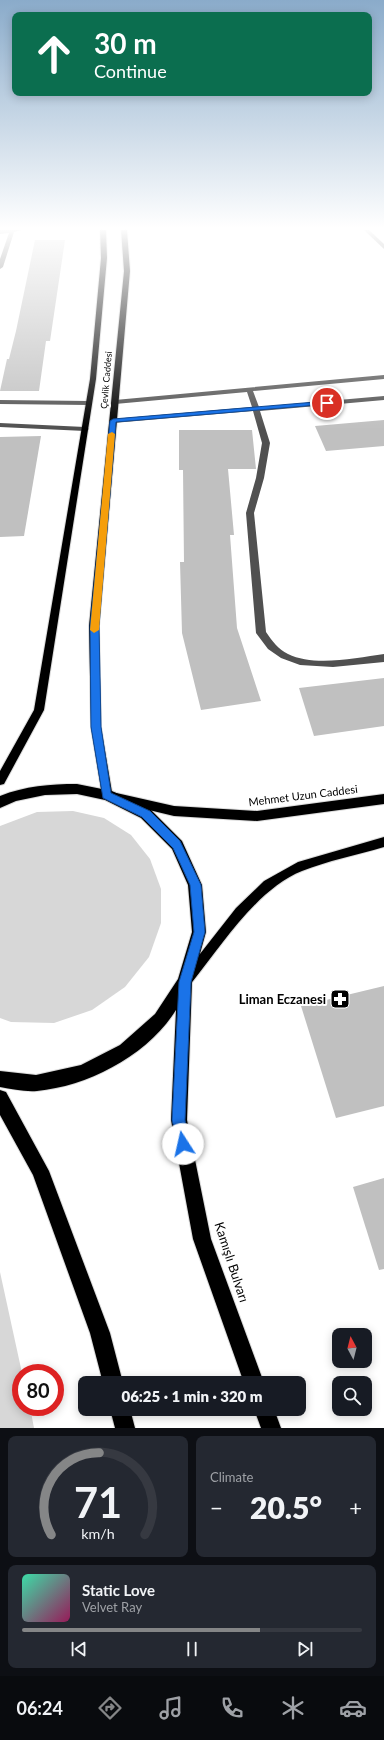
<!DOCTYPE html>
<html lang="en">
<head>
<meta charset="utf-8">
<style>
  body { margin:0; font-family:Lato,sans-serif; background:#242831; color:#f1f3f6; height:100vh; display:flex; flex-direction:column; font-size:15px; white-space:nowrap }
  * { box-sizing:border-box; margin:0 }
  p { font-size:13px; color:#9ea1a6 }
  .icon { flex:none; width:22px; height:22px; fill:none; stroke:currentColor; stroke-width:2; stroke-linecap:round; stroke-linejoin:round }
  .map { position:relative; height:1428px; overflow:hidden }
  .details { display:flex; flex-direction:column; gap:8px; padding:8px; background:#0d0f14; flex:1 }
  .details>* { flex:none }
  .guide { position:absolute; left:12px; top:12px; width:360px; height:84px; border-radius:8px; box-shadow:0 2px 10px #0003; background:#0b6e4f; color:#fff; overflow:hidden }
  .needle { width:26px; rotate:353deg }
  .fabs { position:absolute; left:332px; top:1328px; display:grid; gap:8px }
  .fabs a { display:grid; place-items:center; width:40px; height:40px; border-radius:8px; background:#171b24; box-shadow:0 2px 10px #0003; font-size:20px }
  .speed { position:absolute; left:12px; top:1364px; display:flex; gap:8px; font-size:20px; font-weight:700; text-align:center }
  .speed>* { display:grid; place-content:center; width:52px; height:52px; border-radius:50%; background:#171b24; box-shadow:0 2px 10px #0003; line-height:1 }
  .speed .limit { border:6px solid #d22; background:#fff; color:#111 }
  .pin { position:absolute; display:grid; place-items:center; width:34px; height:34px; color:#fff; margin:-17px; border:2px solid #fff; border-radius:50%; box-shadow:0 1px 4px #0007 }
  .me { position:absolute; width:44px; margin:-22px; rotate:350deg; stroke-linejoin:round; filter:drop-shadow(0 0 3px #0008) }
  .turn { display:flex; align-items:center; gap:14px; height:84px; padding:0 16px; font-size:18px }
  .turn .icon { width:52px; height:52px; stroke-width:2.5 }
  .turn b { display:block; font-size:28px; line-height:34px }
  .big { font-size:30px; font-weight:800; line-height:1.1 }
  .details .tile { flex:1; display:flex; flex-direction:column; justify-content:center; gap:6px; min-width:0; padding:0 14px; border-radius:8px; background:#242831 }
  .details .dial { align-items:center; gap:0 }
  .dial svg { height:104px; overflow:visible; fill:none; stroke:#363941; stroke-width:7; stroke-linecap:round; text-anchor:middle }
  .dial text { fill:#f1f3f6; stroke:none }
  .song { display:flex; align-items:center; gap:12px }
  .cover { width:48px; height:48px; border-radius:6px; background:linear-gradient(135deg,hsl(160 70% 55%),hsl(330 70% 35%)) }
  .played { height:4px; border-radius:2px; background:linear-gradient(90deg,#858687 70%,#363941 70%) }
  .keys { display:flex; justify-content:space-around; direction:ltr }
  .heat { display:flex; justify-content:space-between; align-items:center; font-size:22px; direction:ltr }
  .details .tiles { flex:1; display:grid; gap:8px; grid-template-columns:1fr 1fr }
  .tile:last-child { grid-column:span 2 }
  .trip { position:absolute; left:78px; top:1376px; width:228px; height:40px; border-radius:8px; background:#171b24; box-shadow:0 2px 10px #0003; font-weight:800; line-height:40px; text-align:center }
  .tabs { display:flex; height:64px; justify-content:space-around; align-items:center; background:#090b0e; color:#9ea1a6 }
  .tabs .icon { width:28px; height:28px }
  .tabs .active { color:#858687 }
  .tabs b { font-size:18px; color:#f1f3f6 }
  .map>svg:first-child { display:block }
  .green { fill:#d7d7d7 }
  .building { fill:#c0c0c0 }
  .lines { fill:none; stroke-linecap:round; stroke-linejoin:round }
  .major-casing { stroke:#dbdbdb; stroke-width:2 }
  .highway-casing { stroke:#dbdbdb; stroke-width:2 }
  .minor { fill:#505050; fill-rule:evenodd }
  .major { fill:#000; fill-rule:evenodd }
  .highway { fill:#000; fill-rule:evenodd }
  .route { fill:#1a73e8; stroke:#114b97 }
  .slow { fill:#f59e0b }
  .labels { text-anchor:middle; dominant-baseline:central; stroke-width:4; stroke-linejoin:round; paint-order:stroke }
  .far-street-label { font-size:9px; fill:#000; stroke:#fff }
  .street-label { font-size:11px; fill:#000; stroke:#fff }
  .near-poi-label { font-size:13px; font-weight:bold; fill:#000; stroke:#fff; text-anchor:end }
  .near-street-label { font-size:13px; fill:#000; stroke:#fff }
</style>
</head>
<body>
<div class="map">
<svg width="384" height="1428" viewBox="0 0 384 1428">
  <rect width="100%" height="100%" fill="#fff"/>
  <g class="green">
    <path d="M73,811L104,818L131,835L150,859L161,889V923L149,957L125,987L92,1010L54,1023L11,1022L0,1018V826L37,812Z"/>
    <path d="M0,1272L22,1373H21V1407H30L34,1428H0Z"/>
  </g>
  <g class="building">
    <path d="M35,240H65L50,341H46L39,391H0L7,359H9L16,331Z"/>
    <path d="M384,420V446L326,451L315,426Z"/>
    <path d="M179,430H252L256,469H228L234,535H230L237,628L261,701L201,710L182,633L180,562H184L183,470H179Z"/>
    <path d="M41,436L24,536L0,537V437Z"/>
    <path d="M384,678V726L314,736L299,688Z"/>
    <path d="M384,986V1106L336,1118L301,1006Z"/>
    <path d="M384,1178V1269L379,1270L353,1187Z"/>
  </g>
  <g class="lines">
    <g class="major-casing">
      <g id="major">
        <path d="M100,230H106L107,258L96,379L44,710L4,784L0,785V771L34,710L90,379L101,258Z"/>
        <path d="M121,230H127L130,271L99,626L101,727L112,792L174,806L257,811L384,794V804L257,821L174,816L107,800L103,798L102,795L91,727L89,626L124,271Z"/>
        <path d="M384,837V847C357,855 327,861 302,871C257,889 222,945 193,981L189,983L185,981L183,977L185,973L236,908L264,881L298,862Z"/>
      </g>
    </g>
    <g class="highway-casing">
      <g id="highway">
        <path d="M77,784L112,791L151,810L182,841L202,885L206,932L192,983L187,1120L211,1239L264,1383H244L193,1239L171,1120L176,1010C148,1055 89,1086 37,1091C25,1092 12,1089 0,1087V1071L36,1075L81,1065L120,1045L155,1014L178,979L192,932L188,885L172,849L141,818L105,800L77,794L45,795L16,801L0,808V796C25,786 50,784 77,784Z"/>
        <path d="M0,1090L6,1092L49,1171L110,1333L123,1383H103L90,1333L33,1175L0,1115Z"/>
        <path d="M110,1409H130L135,1428H115Z"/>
        <path d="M254,1409H274L281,1428H261Z"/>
      </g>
    </g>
    <g class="minor">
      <path d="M0,230H22L14,232L3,267L0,269V259L9,233L0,234Z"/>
      <path d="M364,230H369L384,244V249Z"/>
      <path d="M384,375V379L253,391L259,407L384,396V400L260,411L270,443L264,478L254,513L266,632C272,641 278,649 288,654C314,667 356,658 384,654V662L333,667L300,665L281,658L268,649L256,633L246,513L256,478L262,443L253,411L113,423L109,421L113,419L252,407L247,392L115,404L112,402L115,400Z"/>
      <path d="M0,400L89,401L92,403L89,405L0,404Z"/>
      <path d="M0,423L85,427L89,429L85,431L0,427Z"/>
    </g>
    <use href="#major" class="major"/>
    <use href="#highway" class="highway"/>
  </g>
  <linearGradient id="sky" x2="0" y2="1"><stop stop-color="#8aabca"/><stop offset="0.53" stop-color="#fff"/><stop offset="1" stop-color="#fff" stop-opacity="0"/></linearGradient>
  <rect width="384" height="430" fill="url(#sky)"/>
  <path class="route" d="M327,401L330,403L329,404L116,422L99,626L101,727L111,793L150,811L180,841L201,885L205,932L191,982L185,1120L190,1144L188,1148L183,1150L179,1148L172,1120L179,982L194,932L190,885L173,848L142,817L103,798L91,727L90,626L110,421L113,419Z"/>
  <path class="slow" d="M112,432L115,434L99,630L94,633L90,630L108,434Z"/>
  <defs>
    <g id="pharmacy-square" transform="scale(1)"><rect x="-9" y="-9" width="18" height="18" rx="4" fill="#000" stroke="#fff"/><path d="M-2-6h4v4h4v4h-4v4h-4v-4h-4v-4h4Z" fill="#fff"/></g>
  </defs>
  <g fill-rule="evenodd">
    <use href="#pharmacy-square" x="340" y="999"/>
  </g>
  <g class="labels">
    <g class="far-street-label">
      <text transform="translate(106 380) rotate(-85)">Çevlik Caddesi</text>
    </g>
    <g class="street-label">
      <text transform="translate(303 795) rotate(-7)">Mehmet Uzun Caddesi</text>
    </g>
    <g class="near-poi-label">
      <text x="326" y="999">Liman Eczanesi</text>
    </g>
    <g class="near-street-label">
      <text transform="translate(232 1262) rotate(72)">Kamışlı Bulvarı</text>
    </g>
  </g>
</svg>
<div class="fabs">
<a><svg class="needle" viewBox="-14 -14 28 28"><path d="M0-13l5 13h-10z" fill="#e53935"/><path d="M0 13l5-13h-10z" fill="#9ea1a6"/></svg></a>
<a><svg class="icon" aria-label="search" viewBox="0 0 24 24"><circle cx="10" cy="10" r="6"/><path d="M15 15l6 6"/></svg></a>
</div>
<div class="speed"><div class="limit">80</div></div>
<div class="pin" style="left:327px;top:403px;background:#d93025"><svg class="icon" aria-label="arrive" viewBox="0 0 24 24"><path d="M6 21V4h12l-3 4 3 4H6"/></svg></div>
<svg class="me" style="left:183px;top:1144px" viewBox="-20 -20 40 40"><circle r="19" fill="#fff"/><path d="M0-13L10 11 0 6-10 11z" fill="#1a73e8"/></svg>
<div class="trip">06:25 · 1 min · 320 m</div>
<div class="guide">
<div class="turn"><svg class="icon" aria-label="ahead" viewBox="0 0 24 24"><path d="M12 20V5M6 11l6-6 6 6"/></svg><div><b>30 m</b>Continue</div></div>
</div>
</div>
<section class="details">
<div class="tiles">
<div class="tile dial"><svg viewBox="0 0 100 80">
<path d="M14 69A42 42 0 1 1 86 69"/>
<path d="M14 69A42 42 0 0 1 51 6" stroke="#858687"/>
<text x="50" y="56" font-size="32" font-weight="700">71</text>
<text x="50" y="72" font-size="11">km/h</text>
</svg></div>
<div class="tile"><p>Climate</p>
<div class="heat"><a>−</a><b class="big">20.5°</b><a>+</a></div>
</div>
<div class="tile">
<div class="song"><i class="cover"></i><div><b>Static Love</b><p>Velvet Ray</p></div></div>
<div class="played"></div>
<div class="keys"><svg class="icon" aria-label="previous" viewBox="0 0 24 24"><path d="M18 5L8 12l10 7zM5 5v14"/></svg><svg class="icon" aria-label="pause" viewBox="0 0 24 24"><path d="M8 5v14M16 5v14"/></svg><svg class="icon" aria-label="next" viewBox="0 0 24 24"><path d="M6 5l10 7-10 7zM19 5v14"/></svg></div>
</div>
</div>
</section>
<nav class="tabs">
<b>06:24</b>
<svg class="icon active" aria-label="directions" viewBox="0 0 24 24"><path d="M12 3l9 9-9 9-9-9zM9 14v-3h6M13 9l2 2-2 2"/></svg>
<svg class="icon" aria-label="music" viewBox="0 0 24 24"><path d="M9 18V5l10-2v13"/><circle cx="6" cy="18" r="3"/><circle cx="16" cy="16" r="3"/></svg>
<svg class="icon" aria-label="phone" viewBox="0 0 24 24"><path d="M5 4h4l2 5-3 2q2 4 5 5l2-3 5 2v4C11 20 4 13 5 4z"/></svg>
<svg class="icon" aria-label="climate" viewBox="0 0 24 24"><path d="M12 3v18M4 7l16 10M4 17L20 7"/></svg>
<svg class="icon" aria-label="car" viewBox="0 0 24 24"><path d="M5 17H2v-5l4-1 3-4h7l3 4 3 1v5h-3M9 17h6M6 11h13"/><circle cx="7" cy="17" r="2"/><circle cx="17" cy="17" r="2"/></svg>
</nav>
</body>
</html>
